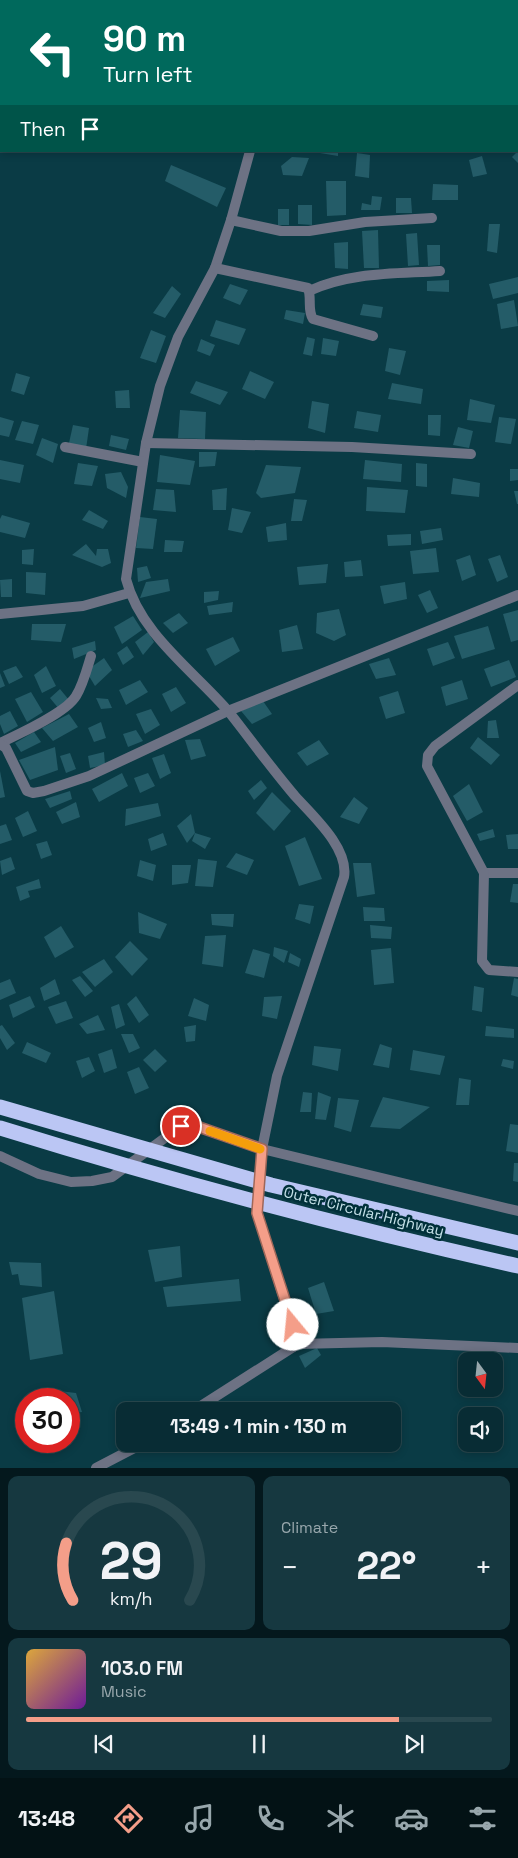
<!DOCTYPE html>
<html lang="en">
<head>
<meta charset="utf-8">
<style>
  body { margin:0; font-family:"Space Grotesk",sans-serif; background:#163840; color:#f1f3f6; height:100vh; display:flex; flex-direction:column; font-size:19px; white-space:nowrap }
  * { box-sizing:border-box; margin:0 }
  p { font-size:16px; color:#98a7ac }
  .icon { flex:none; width:28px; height:28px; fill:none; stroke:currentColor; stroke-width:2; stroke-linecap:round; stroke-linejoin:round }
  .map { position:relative; height:1468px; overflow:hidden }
  .drawer { display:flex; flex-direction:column; gap:8px; padding:8px; background:#04181d; flex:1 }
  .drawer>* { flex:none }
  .hud { position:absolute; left:0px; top:0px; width:519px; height:152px; box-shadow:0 2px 8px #0003,0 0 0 1px #29484f; background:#00695c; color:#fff; overflow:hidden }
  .needle { width:32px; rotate:165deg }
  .tools { position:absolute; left:458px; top:1352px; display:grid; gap:10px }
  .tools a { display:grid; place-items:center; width:45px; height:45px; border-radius:10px; background:#082c34; box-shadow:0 2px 8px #0003,0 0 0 1px #29484f; font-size:25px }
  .speed { position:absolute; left:15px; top:1388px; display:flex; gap:10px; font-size:25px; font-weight:700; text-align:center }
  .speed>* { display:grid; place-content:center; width:65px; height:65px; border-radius:50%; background:#082c34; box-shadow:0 2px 8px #0003,0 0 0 1px #29484f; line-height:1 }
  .speed .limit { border:8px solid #d22; background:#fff; color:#111 }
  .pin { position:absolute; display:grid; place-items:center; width:42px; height:42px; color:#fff; margin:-21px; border:2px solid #fff; border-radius:50%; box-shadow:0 1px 5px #0007 }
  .me { position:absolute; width:55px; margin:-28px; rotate:343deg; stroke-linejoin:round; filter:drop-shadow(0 0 4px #0008) }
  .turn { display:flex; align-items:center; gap:18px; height:105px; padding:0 20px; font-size:22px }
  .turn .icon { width:65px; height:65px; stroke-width:2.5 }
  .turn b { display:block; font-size:35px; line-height:42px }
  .then { display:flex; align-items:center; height:48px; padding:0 20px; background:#0003; gap:10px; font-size:19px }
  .big { font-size:38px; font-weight:800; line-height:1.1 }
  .drawer .tile { flex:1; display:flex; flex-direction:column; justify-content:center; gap:8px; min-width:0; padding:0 18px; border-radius:10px; background:#163840 }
  .drawer .dial { align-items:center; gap:0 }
  .dial svg { height:130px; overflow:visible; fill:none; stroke:#29484f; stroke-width:7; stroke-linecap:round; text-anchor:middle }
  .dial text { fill:#f1f3f6; stroke:none }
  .song { display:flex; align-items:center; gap:15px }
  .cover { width:60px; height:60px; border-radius:8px; background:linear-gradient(135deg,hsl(40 70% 55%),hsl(280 70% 35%)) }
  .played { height:5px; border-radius:2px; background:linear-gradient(90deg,#f49e89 80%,#29484f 80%) }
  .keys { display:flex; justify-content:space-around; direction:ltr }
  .heat { display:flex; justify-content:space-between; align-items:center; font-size:28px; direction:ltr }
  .drawer .tiles { flex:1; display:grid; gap:8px; grid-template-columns:1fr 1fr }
  .tile:last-child { grid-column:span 2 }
  .trip { position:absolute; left:116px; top:1402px; width:285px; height:50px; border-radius:10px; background:#082c34; box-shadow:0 2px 8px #0003,0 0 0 1px #29484f; font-weight:800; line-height:50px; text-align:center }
  .tabs { display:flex; height:80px; justify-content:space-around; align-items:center; background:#031215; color:#98a7ac }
  .tabs .icon { width:35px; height:35px }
  .tabs .on { color:#f49e89 }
  .tabs b { font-size:22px; color:#f1f3f6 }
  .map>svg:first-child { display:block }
  .green { fill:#683529 }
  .building { fill:#245c68 }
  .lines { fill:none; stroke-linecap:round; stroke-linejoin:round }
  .minor { stroke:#6d7284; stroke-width:10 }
  .motorway-bridge { stroke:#bbc6f4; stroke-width:15 }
  .route-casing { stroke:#9f6759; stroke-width:12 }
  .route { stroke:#f49e89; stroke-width:9 }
  .slow { stroke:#f59e0b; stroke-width:9 }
  .labels { text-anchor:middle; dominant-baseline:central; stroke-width:5; stroke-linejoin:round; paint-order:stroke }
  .street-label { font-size:15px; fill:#c4e1e8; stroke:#00303a }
</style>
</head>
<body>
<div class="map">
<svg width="518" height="1468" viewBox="0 0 518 1468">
  <rect width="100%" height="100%" fill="#0a3b45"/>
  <path class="green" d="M0,0H215L1,1V151H14L0,153Z"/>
  <g class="building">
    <path d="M314,151H338V156L314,152Z"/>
    <path d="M518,151V163L512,157Z"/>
    <path d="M357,153L370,155L369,178L355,176Z"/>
    <path d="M482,156L487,174L473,177L469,160Z"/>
    <path d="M292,157L309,158L302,176L283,175L281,166Z"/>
    <path d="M171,165L226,188L217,207L165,181Z"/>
    <path d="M326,181H346V215L327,216Z"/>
    <path d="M433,184L458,185V200H432Z"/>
    <path d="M372,196L382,197L380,210H361L362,203L371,205Z"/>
    <path d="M396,198H411L412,213H396Z"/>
    <path d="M298,205H312V225L298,224Z"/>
    <rect x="278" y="209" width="11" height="16"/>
    <path d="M489,224H500L497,253L487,251Z"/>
    <path d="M378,230L379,268H364L362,231Z"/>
    <path d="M417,233L419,265L408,266L406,234Z"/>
    <path d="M348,242V269L335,268L334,243Z"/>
    <path d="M427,245H440V265L428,266Z"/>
    <path d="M518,277V293L493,299L489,284Z"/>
    <path d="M449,280V292L427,291V281Z"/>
    <path d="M230,284L248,290L240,305L223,298Z"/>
    <path d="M172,286L181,294L165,318L153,313Z"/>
    <path d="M514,300L518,326L501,329L497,304Z"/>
    <path d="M363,304L383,307L381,318L360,315Z"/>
    <path d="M286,310L305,313L303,324L284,319Z"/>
    <path d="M216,320L246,329L239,345L210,336Z"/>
    <path d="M151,330L166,336L156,363L140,358Z"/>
    <path d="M307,337L315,339L312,356L303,354Z"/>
    <path d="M323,338L339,341L336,356L321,354Z"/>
    <path d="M201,339L215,345L210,356L197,351Z"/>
    <path d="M389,348L406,351L400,375L385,371Z"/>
    <path d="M250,371L274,382L265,399L242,389Z"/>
    <path d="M16,373L30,377L24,395L11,391Z"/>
    <path d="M196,381L228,392L220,405L190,393Z"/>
    <path d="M392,383L423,389L421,404L388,399Z"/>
    <path d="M129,390L130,408H116L115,391Z"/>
    <path d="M470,399L495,405L491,423L467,420Z"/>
    <path d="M312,401L329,404L325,433L308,428Z"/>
    <path d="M180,410L206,412L205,439L178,438Z"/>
    <path d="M357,411L381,415L378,432L354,428Z"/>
    <path d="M428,415H441L440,436L428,435Z"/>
    <path d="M0,417L14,421L9,437L0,435Z"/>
    <path d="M499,417L516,419L511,444L495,442Z"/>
    <path d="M22,421L39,425L33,444L15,440Z"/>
    <path d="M73,425L89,428L86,449L69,443Z"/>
    <path d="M458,427L473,431L469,448L453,445Z"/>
    <path d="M111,435L129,439L126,450L109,446Z"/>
    <path d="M42,438L58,444L53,463L36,455Z"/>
    <path d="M199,452H217L215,466L199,467Z"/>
    <path d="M160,455L195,461L190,485L157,482Z"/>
    <path d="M0,460L24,465L20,483L0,479Z"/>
    <path d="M365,460L402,464L401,482L363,479Z"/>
    <path d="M78,463L98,466L92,486L74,484Z"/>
    <path d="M416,463L427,464V487L416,486Z"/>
    <path d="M266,465L301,467L295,493L261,498L256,493Z"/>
    <path d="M510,469H518V480L510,481Z"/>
    <path d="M121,472L128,487L126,498L107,488L105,474Z"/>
    <path d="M453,478L480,483L479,497L451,494Z"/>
    <path d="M367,487L408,490L405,513L366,511Z"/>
    <path d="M227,488L226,510H213L212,490Z"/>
    <path d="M156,489L174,490L176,512L153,510Z"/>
    <path d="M514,491H518V504H517Z"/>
    <path d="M294,499L307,500L302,521H291Z"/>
    <path d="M232,508L251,512L242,533L228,530Z"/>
    <path d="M89,510L108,521L103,529L82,520Z"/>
    <path d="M2,515L30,523L25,538L0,532V519Z"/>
    <path d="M140,517L157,519L153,549L136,548Z"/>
    <path d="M286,523L287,540L268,542L266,527Z"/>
    <path d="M441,528L443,540L422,544L420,531Z"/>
    <path d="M411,534V545L388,546L387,535Z"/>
    <path d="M165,540L184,541L182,552H164Z"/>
    <path d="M86,544L96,556L97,549H108L111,563L102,567L72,555Z"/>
    <path d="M436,548L439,572L413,574L410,551Z"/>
    <path d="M34,549L33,565L22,564V550Z"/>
    <path d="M470,555L476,575L462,581L456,560Z"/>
    <path d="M500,555L508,577L497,582L488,559Z"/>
    <path d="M361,560L363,576L345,577L344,562Z"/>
    <path d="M328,564L326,583L299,585L297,567Z"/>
    <path d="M147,566L151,578L138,582L137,568Z"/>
    <path d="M26,572L46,573L45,595L26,593Z"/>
    <path d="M12,579V597H1L0,580Z"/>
    <path d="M168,579L170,591L140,598L146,582Z"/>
    <path d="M405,582L407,599L384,604L380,586Z"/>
    <path d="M430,590L438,608L427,613L418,595Z"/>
    <path d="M219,591L218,600L204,603V592Z"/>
    <path d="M233,602L232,612L209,615L207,606Z"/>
    <path d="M339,609L346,635L334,641L316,633L317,613Z"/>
    <path d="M518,610V640L511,642L503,614Z"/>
    <path d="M179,613L188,623L173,633L163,623Z"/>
    <path d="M133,616L142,630L122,644L114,627Z"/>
    <path d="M32,624H66L61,642L31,640Z"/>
    <path d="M297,625L303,649L282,652L279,630Z"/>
    <path d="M488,626L495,649L462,659L454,636Z"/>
    <path d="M148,632L154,642L143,655L135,642Z"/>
    <path d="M233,637L240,651L215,666L206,649Z"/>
    <path d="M95,641L96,650L74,659L72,648Z"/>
    <path d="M448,642L455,658L433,666L427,649Z"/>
    <path d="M127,646L134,657L123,665L117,653Z"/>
    <path d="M104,658L112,670L95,686L86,671Z"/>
    <path d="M389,658L396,675L376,679L369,664Z"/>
    <path d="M509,660L516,677L491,687L484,669Z"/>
    <path d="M16,666L23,677L9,684L3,671Z"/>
    <path d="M46,666L56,686L42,693L34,675Z"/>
    <path d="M0,673L5,686L0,688Z"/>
    <path d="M140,680L148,692L126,705L119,690Z"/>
    <path d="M462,680L468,699L446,706L441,687Z"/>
    <path d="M176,687L186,703L171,712L162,694Z"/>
    <path d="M60,689L69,700L59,709L50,698Z"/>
    <path d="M398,691L405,713L386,719L379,697Z"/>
    <path d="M31,692L43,712L27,722L15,699Z"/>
    <path d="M96,698L108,699L112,708L101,709Z"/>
    <path d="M263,701L272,714L252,724L241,711Z"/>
    <path d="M151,709L160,725L145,734L136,714Z"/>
    <path d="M10,711L18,726L4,734L0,724V716Z"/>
    <path d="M69,714L78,727L53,741L42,728Z"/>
    <path d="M496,720L499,738H487L488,721Z"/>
    <path d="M101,722L106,738L94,742L88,728Z"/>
    <path d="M136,730L143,741L128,747L123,734Z"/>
    <path d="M34,732L41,742L21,752L15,743Z"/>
    <path d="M478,737L500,755L491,765L470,748Z"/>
    <path d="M200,739L206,756L191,760L185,740Z"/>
    <path d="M319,740L329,754L307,766L297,753Z"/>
    <path d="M55,747L58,770L30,780L19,760Z"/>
    <path d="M104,752L105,765L90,768L88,756Z"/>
    <path d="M70,753L76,769L66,773L60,756Z"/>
    <path d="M164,754L171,773L160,779L152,758Z"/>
    <path d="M0,771L5,797L0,798Z"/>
    <path d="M122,773L128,786L99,802L92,789Z"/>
    <path d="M148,773L155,786L140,793L134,778Z"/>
    <path d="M261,780L267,788L254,800L248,791Z"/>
    <path d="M469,784L483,812L467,821L453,796Z"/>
    <path d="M70,791L72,799L50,808L45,799Z"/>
    <path d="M272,792L291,811L274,831L256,813Z"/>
    <path d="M354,797L368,808L359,824L340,817Z"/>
    <path d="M76,802L80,817L62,824L56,812Z"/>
    <path d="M158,803L161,816L125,826L126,809Z"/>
    <path d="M28,811L37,831L23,837L15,818Z"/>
    <path d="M191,814L195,833L187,843L177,826Z"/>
    <path d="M6,824L12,840L0,844V826Z"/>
    <path d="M493,829L495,837L480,841L477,834Z"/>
    <path d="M163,833L167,845L151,851L148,839Z"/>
    <path d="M195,833L211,838L205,849L192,841Z"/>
    <path d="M518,834V849H508L506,835Z"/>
    <path d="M305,837L322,879L299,886L285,846Z"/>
    <path d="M47,841L52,855L41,859L36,844Z"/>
    <path d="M236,853L254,860L247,875L226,867Z"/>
    <path d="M11,857L15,869L2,875L0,861Z"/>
    <path d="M198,859L217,861L213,887L195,886Z"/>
    <path d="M140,860L156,865L153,881L137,876Z"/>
    <path d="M353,863H371L375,894L357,897Z"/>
    <path d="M172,865H191L188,883L172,885Z"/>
    <path d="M39,879L41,888L28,891L30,897L20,901L16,887Z"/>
    <path d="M513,884H518V903L510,902Z"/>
    <path d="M299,904L314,906L310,924L295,919Z"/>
    <path d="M363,907L384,908L385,921H364Z"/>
    <path d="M138,912L167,924L160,939L139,933Z"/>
    <path d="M211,914H234L233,927L212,925Z"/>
    <path d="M370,925L392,927L391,939L371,938Z"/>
    <path d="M61,926L74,947L55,958L44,937Z"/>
    <path d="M226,935L223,967L202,964L205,936Z"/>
    <path d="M130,941L148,959L132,976L115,957Z"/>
    <path d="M274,947L288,951L284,963L273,956Z"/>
    <path d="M391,948L394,983L374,985L371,950Z"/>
    <path d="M253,949L270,954L264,978L245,973Z"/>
    <path d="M290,953L301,959L299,967L288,962Z"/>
    <path d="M104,959L113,972L95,987L82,972Z"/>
    <path d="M80,976L93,991L85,997L72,980Z"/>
    <path d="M514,978L518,979V997L511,995Z"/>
    <path d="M10,979L16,993L0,1000V983Z"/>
    <path d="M55,979L60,994L44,1001L40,988Z"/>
    <path d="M474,986L484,988L482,1012L472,1010Z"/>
    <path d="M30,996L35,1007L13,1018L9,1005Z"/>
    <path d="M136,996L149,1015L139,1023L127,1004Z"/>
    <path d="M282,996L277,1019L262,1016L264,997Z"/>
    <path d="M194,998L209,1005L206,1021L188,1016Z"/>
    <path d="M66,1001L73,1018L56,1024L48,1007Z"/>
    <path d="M119,1004L125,1025L116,1029L111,1007Z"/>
    <path d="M98,1015L105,1030L87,1034L79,1024Z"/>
    <path d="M2,1025L15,1043L7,1050L0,1038V1026Z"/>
    <path d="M196,1025L195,1041L186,1042L184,1027Z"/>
    <path d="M486,1026L514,1029V1038L485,1036Z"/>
    <path d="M121,1034H133L140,1048L129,1053Z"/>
    <path d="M27,1042L51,1053L46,1063L22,1053Z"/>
    <path d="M380,1044L392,1048L389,1068L373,1065Z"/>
    <path d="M314,1046L341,1049L338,1071L312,1065Z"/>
    <path d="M112,1049L117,1068L104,1073L98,1054Z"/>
    <path d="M155,1049L167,1061L155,1072L143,1060Z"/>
    <path d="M413,1050L445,1056L440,1075L410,1070Z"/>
    <path d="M89,1057L95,1071L82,1078L76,1061Z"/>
    <path d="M503,1059L514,1061L513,1069L501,1066Z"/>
    <path d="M139,1067L149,1088L135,1094L127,1072Z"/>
    <path d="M459,1078L471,1080L469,1105H456Z"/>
    <path d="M303,1092L312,1093L311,1112H300Z"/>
    <path d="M318,1092L331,1097L326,1120L315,1119Z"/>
    <path d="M383,1097L430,1107L400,1129L370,1127Z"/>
    <path d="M338,1098L359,1100L351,1132L334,1127Z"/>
    <path d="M510,1124L518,1125V1153L506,1151Z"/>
    <path d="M514,1163H518V1182L513,1181Z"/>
    <path d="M180,1246L182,1277L155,1282L148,1250Z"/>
    <path d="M9,1262L41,1263L42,1287L20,1285L18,1274L12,1275Z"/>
    <path d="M239,1279L241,1301L167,1307L163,1287Z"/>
    <path d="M324,1282L334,1311L316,1314L308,1288Z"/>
    <path d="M54,1291L63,1354L30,1360L22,1298Z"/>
    <path d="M317,1348L321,1355L305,1368L299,1356Z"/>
    <path d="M59,1391L76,1393L82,1412L69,1414V1399H61Z"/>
  </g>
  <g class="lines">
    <g class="minor">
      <path d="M270,1V0"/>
      <path d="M250,151L231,220L215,268L178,337L160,386L146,443L126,579C140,634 194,671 229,712C251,740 272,769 295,796C313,816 349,848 344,877L277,1076L262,1149L257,1213L298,1344"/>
      <path d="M231,220L281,231H309L365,222L432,218"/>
      <path d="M215,268L308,288C312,298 307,310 313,319L373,336"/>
      <path d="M309,291C350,272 396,274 440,271"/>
      <path d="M146,443L352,447L471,454"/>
      <path d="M65,447L143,462"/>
      <path d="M0,614L83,606L129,593"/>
      <path d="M518,685L435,746L428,755L427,766L484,873H518"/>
      <path d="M0,743C19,734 66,713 76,696C83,685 87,669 91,656"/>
      <path d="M0,744L6,748L27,791L33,793L44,791L89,776L228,711L518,595"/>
      <path d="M484,873L482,961L489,970L518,972"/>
      <path d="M0,1156L39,1174L71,1182L92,1181L112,1177L181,1126H196L262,1149L518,1211"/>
      <path d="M193,1411L298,1344L382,1342L518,1348"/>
      <path d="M96,1468L142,1444"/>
    </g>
    <g class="motorway-bridge">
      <path d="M0,1107L271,1185L518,1243"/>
      <path d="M0,1128C171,1181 343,1227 518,1266"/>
    </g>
  </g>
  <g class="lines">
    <g class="route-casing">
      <path id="route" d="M181,1126H196L262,1149L257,1213L293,1325"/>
    </g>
    <use href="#route" class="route"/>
    <path class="slow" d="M210,1131L260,1149"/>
  </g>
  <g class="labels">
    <g class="street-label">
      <text transform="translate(364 1211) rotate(14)">Outer Circular Highway</text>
    </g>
  </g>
</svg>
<div class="tools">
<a><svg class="needle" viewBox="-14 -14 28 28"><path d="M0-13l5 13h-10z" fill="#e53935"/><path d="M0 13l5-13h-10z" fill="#98a7ac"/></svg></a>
<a><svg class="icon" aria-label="sound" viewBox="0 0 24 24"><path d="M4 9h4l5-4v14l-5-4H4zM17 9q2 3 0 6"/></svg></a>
</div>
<div class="speed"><div class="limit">30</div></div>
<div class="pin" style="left:181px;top:1126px;background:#d93025"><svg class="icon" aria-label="arrive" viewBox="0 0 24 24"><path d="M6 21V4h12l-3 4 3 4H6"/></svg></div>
<svg class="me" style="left:293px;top:1325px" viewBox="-20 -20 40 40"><circle r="19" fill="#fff"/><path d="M0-13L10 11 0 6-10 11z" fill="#f49e89"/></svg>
<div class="trip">13:49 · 1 min · 130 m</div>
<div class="hud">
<div class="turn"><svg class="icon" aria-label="left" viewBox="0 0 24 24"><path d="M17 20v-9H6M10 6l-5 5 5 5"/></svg><div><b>90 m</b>Turn left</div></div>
<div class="then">Then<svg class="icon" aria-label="arrive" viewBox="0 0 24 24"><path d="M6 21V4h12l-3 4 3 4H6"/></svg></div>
</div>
</div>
<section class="drawer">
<div class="tiles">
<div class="tile dial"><svg viewBox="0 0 100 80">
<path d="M14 69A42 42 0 1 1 86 69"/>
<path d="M14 69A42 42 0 0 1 10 34" stroke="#f49e89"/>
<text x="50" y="56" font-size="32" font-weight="700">29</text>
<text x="50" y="72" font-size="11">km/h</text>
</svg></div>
<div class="tile"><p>Climate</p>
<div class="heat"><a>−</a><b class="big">22°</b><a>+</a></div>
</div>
<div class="tile">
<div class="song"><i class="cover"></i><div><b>103.0 FM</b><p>Music</p></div></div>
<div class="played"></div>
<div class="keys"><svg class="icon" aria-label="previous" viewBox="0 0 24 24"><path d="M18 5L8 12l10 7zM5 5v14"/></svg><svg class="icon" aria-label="pause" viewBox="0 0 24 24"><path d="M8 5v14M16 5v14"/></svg><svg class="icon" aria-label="next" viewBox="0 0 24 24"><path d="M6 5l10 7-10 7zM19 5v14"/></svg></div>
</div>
</div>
</section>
<nav class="tabs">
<b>13:48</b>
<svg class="icon on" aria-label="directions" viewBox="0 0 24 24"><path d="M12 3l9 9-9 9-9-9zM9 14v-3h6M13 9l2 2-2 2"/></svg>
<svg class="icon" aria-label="music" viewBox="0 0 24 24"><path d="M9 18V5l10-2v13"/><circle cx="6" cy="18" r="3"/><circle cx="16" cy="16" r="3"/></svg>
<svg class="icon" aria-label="phone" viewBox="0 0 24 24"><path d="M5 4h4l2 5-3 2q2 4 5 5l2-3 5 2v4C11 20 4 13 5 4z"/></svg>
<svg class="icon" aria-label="climate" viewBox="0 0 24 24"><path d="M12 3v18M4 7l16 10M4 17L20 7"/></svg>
<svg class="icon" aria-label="car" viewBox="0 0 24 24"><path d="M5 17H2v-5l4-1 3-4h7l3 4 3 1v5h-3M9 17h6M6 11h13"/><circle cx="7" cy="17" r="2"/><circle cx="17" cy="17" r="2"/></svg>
<svg class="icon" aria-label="filters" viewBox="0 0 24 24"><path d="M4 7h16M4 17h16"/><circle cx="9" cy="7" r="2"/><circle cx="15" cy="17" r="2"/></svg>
</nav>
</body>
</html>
